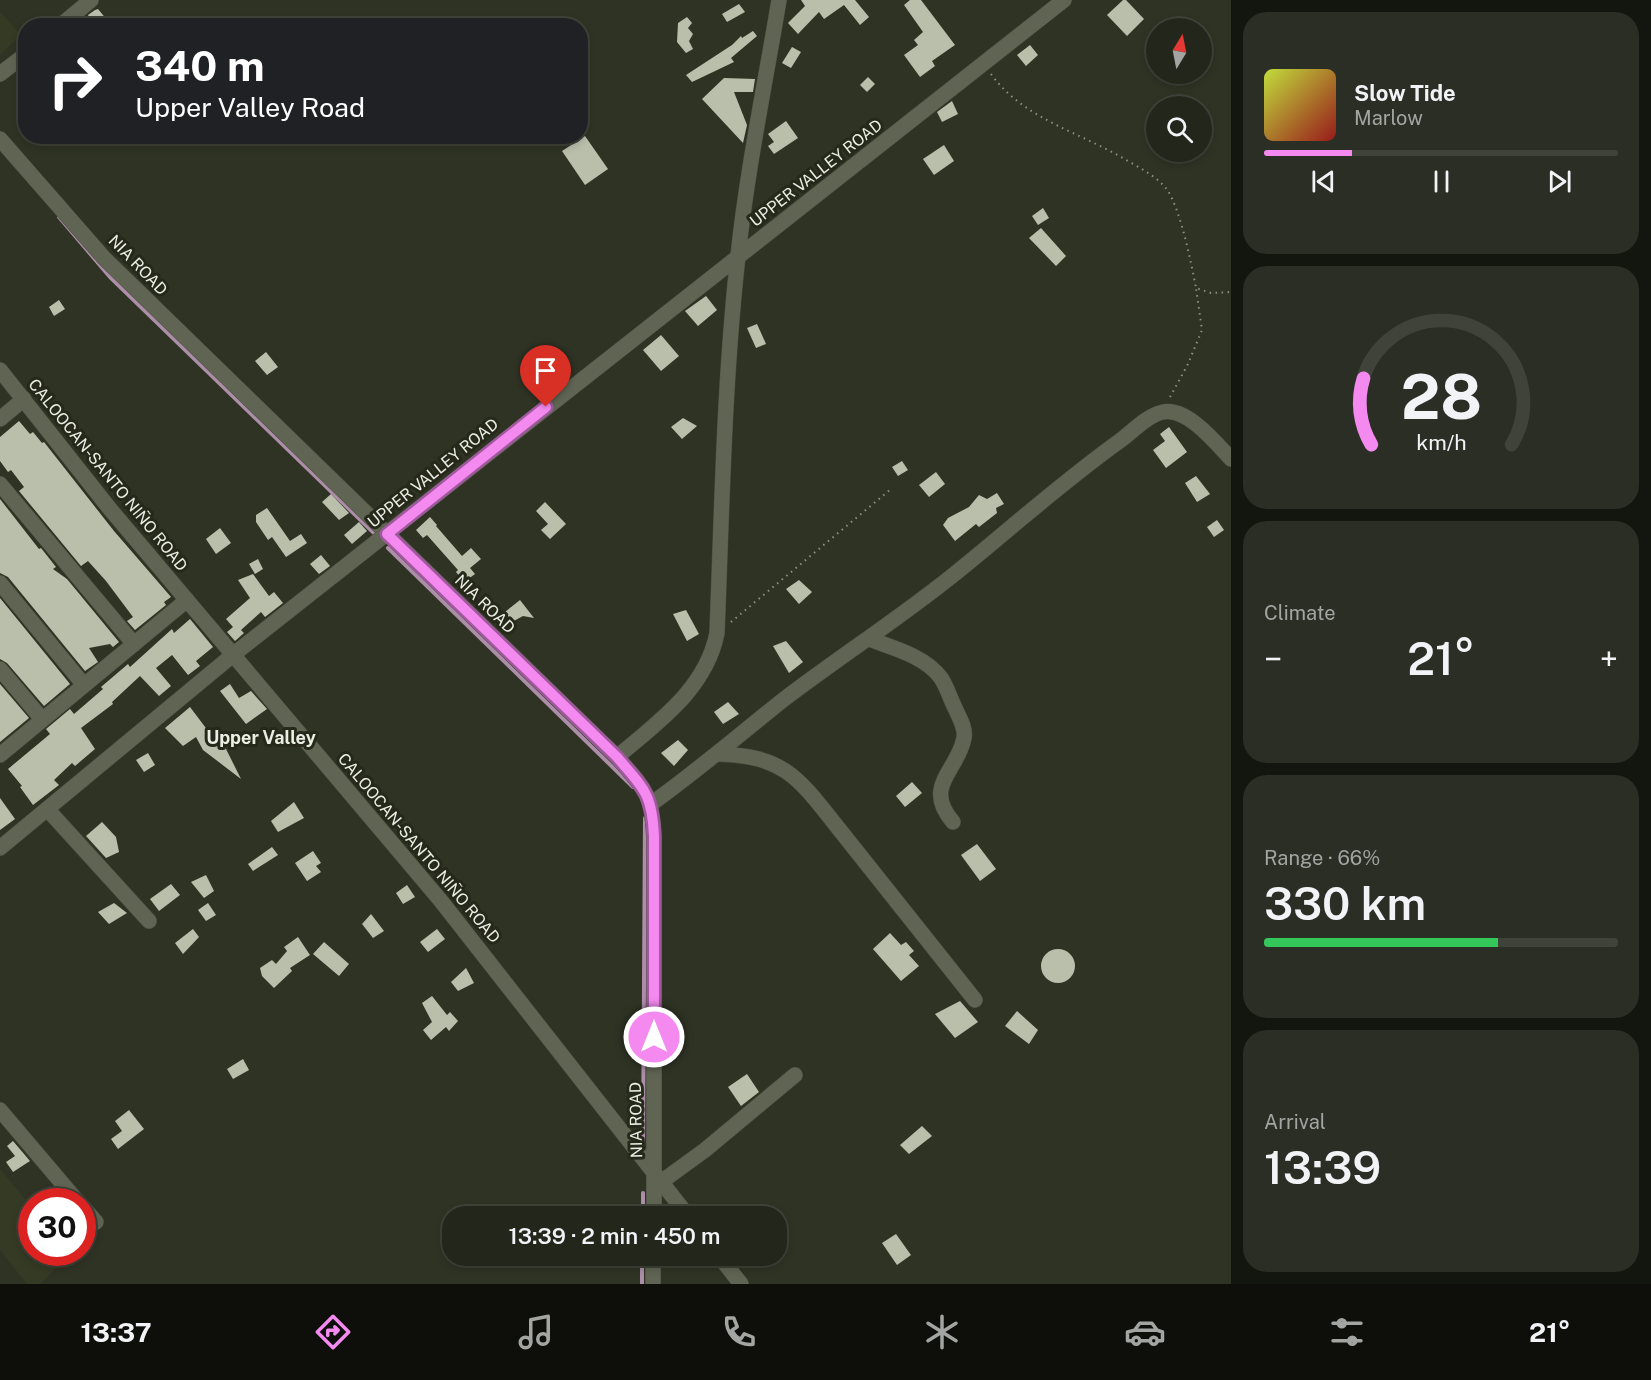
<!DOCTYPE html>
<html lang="en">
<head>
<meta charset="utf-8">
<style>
  body { margin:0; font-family:"Public Sans",sans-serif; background:#2b2e24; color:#f1f3f6; height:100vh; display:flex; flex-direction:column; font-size:22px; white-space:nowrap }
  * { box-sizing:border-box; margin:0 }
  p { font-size:20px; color:#a3a5a3 }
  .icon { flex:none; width:33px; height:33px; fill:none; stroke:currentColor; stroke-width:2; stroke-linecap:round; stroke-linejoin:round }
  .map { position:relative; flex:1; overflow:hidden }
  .side { display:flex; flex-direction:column; gap:12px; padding:12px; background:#13150f; width:420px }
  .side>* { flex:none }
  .guide { position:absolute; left:18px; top:18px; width:570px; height:126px; border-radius:24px; box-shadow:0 3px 9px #0003,0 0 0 2px #40433a; background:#202124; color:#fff; overflow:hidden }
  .needle { width:39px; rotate:10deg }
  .controls { position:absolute; left:1146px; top:18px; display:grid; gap:12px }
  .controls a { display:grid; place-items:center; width:66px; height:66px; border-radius:50%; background:#23261b; box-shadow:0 3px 9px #0003,0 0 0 2px #40433a; font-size:30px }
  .speed { position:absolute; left:18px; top:1188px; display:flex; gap:12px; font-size:30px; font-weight:700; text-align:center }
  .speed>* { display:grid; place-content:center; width:78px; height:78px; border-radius:50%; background:#23261b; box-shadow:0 3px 9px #0003,0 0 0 2px #40433a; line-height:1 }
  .speed .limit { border:9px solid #d22; background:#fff; color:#111 }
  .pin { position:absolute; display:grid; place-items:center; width:51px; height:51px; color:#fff; margin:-62px -26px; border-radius:50% 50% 50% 0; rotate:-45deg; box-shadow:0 0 6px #0007 }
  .pin .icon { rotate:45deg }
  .me { position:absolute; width:66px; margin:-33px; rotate:0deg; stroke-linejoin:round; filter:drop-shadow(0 0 4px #0008) }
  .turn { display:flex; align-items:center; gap:21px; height:126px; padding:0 18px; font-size:27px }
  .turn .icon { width:78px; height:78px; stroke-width:2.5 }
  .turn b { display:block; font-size:42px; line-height:51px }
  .big { font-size:45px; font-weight:600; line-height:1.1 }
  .side .card { flex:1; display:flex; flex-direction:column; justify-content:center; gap:9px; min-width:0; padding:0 21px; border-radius:24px; background:#2b2e24 }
  .side .dial { align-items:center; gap:0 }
  .dial svg { height:156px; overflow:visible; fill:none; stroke:#40433a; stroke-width:7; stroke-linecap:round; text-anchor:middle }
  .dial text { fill:#f1f3f6; stroke:none }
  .song { display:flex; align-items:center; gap:18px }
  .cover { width:72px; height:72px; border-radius:9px; background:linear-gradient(135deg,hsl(70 70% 55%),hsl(0 70% 35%)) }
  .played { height:6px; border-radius:3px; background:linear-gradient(90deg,#f489f0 25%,#40433a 25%) }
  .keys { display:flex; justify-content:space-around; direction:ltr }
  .heat { display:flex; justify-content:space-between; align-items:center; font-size:33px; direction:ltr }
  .charge { height:9px; border-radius:4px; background:linear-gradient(90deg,#34c759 66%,#40433a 0) }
  .trip { position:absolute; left:442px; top:1206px; width:345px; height:60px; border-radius:24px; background:#23261b; box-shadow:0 3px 9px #0003,0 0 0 2px #40433a; font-weight:600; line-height:60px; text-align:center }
  .dock { display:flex; height:96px; justify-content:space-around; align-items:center; background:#0e0f0b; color:#a3a5a3 }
  .dock .icon { width:42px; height:42px }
  .dock .current { color:#f489f0 }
  .dock b { font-size:27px; color:#f1f3f6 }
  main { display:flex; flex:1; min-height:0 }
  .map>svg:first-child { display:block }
  .built { fill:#353a24 }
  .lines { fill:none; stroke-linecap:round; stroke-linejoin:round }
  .stream { stroke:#ad8ea9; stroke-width:4 }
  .building { fill:#babfac }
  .minor-casing { stroke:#4b4e40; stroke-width:16 }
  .path { stroke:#8d9084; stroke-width:2; stroke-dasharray:1.5 4.5; stroke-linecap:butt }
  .minor { stroke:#5f6453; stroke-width:15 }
  .route-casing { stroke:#9f599c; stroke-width:15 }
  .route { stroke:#f489f0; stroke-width:10 }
  .labels { text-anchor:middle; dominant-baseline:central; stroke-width:6; stroke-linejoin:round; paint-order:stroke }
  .street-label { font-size:16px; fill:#ebeee4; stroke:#26291a }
  .neighbourhood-label { font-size:18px; font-weight:bold; fill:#ebeee4; stroke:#26291a }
</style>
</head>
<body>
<main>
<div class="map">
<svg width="1231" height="1284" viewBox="0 0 1231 1284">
  <rect width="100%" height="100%" fill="#2f3324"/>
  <g class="built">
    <path d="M0,12L21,35L0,55Z"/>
    <path d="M0,1169L31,1206L32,1252L71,1253L40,1284H27L0,1250Z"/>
  </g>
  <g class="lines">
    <g class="stream">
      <path d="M59,217L110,277L376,535"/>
      <path d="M388,548L633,787"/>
      <path d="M643,1149L645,818"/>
      <path d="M643,1216V1193"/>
      <path d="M642,1284V1256"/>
    </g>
  </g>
  <g class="building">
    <path d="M801,0H855L869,17L860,25L844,5L824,19L819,12L798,34L788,23L805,6Z"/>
    <path d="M910,0H921L955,45L932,61L935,66L920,77L904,55L918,45L914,40L923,32L904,5Z"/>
    <path d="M1123,0H1126L1144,19L1127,36L1107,15Z"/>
    <path d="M739,4L745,12L727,22L722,14Z"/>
    <path d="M98,9L112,26H77L89,17L88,15L95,10Z"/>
    <path d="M687,17L692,23L688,28L693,34L689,41L693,49L686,53L677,42L678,23Z"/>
    <path d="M753,31L757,36L731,58L734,62L692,82L686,75L732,45L741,36L742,38Z"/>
    <path d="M1030,45L1038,55L1026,66L1017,55Z"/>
    <path d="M792,47L801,52L791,68L782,63Z"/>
    <path d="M868,77L875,84L867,92L860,85Z"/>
    <path d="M724,78L755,79L753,92H734L747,125L743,143L702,99Z"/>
    <path d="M952,101L958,114L942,122L937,112Z"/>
    <path d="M786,121L798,138L774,154L768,146L774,142L768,134Z"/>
    <path d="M585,136L608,169L585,185L562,151Z"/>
    <path d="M944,145L954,161L934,175L923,159Z"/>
    <path d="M1043,208L1049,218L1038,225L1032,216Z"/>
    <path d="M1041,228L1066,256L1056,266L1029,238Z"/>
    <path d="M706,296L717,310L698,326L685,311Z"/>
    <path d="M59,300L65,309L54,316L49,307Z"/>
    <path d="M757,324L766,344L756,348L747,328Z"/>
    <path d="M661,335L679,356L661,371L643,350Z"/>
    <path d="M266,352L278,367L267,375L255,361Z"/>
    <path d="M683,418L697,426L682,439L671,427Z"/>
    <path d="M19,421L30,434L33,432L42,443L44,442L114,531L171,597L164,602L166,605L135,630L127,621L133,617L106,581L88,561L81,566L19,491L24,487L11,470L8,472L0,461V437Z"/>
    <path d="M1169,427L1187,452L1166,468L1153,450L1165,441L1160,434Z"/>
    <path d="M902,461L908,470L898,476L892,467Z"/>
    <path d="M936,472L945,484L929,497L919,485Z"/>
    <path d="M1196,476L1210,494L1197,502L1185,483Z"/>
    <path d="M997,493L1004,504L996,508L997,513L979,527L976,524L955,541L943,525L948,518L969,507L979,495L987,499Z"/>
    <path d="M331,494L349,513L339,520L322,502Z"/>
    <path d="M0,499L39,549L41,548L56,567L53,569L67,579L119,642L113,647L110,644L89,648L98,662L85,671L8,577L0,573Z"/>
    <path d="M545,502L566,524L550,539L541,530L548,524L536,511Z"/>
    <path d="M267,508L290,541L301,534L307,543L286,557L272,537L268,540L256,522V515Z"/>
    <path d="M430,517L437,525L436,526L462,556L471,548L481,559L470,568L475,574L464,582L456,572L458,570L427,535L423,538L416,530Z"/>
    <path d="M1217,520L1224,530L1214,537L1207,527Z"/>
    <path d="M359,522L367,531L352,544L344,535Z"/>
    <path d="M220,528L231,543L216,554L206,539Z"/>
    <path d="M321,555L330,566L319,574L310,564Z"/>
    <path d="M258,559L263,569L255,574L249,564Z"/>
    <path d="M253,574L269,596L274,592L283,603L265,617L261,612L241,630L244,633L235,641L227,632L233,627L226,619L250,598L238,580Z"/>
    <path d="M799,580L812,592L799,604L786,589Z"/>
    <path d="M0,598L70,684L44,706L7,663L0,659Z"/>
    <path d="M520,600L534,618L523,616L512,622L505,612Z"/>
    <path d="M686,610L699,634L687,641L673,614Z"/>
    <path d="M190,619L213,647L196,661L200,666L188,675L172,655L156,668L171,686L159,696L140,676L112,702L113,704L81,728L95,749L75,766L72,763L54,780L59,785L33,805L20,787L22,786L8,769L50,734L46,729L70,709L74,714L103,689L101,687L128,664L130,667L172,629L174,633Z"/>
    <path d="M786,641L803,662L789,673L773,646Z"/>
    <path d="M0,684L29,718L0,742Z"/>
    <path d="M230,684L239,698L251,691L267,709L246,724L220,691Z"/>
    <path d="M728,702L739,714L723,724L714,712Z"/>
    <path d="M190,707L221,748L224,745L241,779L203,750L196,737L183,746L165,728Z"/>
    <path d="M678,740L688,750L674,766L661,753Z"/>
    <path d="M148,753L155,765L144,772L136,760Z"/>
    <path d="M912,782L922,793L905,807L896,796Z"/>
    <path d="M0,798L15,819L0,830Z"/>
    <path d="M294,802L304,818L278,832L271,821Z"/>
    <path d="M102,822L116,837L119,852L106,858L86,836Z"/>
    <path d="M977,844L996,869L980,881L961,855Z"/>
    <path d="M272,847L278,855L253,871L248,864Z"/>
    <path d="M313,851L321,863L316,866L321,872L307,881L295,863Z"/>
    <path d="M206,875L214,891L204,898L191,882Z"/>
    <path d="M171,884L180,895L159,911L150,899Z"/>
    <path d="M407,885L415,897L403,904L396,893Z"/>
    <path d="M114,903L127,913L109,924L98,912Z"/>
    <path d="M208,903L216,915L206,921L198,910Z"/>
    <path d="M371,914L384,931L373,938L362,924Z"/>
    <path d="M193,929L199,937L183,954L175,943Z"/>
    <path d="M437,929L445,939L428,952L420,942Z"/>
    <path d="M890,933L901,945L906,942L914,951L909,955L919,966L901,981L873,949Z"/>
    <path d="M298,937L310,955L290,968L292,971L274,988L262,976L260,968L272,960L276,964L287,951L284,947Z"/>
    <path d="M324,942L349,964L339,976L313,954Z"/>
    <circle cx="1058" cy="966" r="17"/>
    <path d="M466,968L474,983L458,991L451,982Z"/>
    <path d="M432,996L447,1015L450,1012L458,1021L449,1031L446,1027L431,1040L423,1030L432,1022L422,1003Z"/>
    <path d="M960,1001L978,1022L955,1038L935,1014Z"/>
    <path d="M1017,1011L1038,1030L1029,1044L1005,1026Z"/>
    <path d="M243,1059L249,1070L233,1079L227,1069Z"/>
    <path d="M747,1074L759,1092L741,1106L728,1087Z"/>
    <path d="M129,1110L144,1129L118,1149L111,1139L122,1131L115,1121Z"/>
    <path d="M922,1126L932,1136L909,1154L900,1145Z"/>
    <path d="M13,1141L30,1161L13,1172L6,1162L15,1156L7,1146Z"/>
    <path d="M896,1234L911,1255L897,1265L882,1243Z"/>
  </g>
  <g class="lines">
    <g class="minor-casing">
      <g id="minor">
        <path d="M60,26L91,0"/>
        <path d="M0,74L26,54"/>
        <path d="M0,139L104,258L617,757C644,788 652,793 654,836V1216"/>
        <path d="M0,370L110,509L441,901L688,1216"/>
        <path d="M0,419L24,399"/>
        <path d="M0,484L134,644"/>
        <path d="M0,583L84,685"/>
        <path d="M869,639C893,648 925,656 941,678C947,687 950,698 955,708C959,717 966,728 964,738C958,771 922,786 953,822"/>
        <path d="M0,669L42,719"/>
        <path d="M718,754C783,756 797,776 835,824L975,1000"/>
        <path d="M0,755L187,600"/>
        <path d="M617,757C658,722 706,689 717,633C722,508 724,381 738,256C747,170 765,85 779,0"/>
        <path d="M651,804C697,771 739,735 783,700C838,658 897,620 952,576C1008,531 1062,482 1121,440C1133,431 1148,415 1163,412C1187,407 1216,443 1231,459"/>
        <path d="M48,810L149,921"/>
        <path d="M0,848L234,654L1064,0"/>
        <path d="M0,1110L78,1202"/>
        <path d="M661,1182L705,1150L795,1075"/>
        <path d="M82,1206L96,1222"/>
        <path d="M719,1256L741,1284"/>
        <path d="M653,1284V1256"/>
      </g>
    </g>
    <g class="path">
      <path d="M991,74C1023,119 1082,133 1128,161C1143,170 1158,177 1168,191C1181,212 1191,262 1196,288L1211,293L1231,292"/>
      <path d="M1170,397L1188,364L1202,330L1196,288"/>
      <path d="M731,622L891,489"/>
    </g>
    <use href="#minor" class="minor"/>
  </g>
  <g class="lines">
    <g class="route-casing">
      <path id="route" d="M546,407L387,534L617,757C644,789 652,793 654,836V1037"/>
    </g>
    <use href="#route" class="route"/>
  </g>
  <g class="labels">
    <g class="street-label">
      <text transform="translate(816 173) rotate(-38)">UPPER VALLEY ROAD</text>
      <text transform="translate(138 265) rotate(46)">NIA ROAD</text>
      <text transform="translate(433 473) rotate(-39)">UPPER VALLEY ROAD</text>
      <text transform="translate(108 475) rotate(51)">CALOOCAN-SANTO NIÑO ROAD</text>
      <text transform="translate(485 604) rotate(44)">NIA ROAD</text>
      <text transform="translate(419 848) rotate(50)">CALOOCAN-SANTO NIÑO ROAD</text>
      <text transform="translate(636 1120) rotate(-91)">NIA ROAD</text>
    </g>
    <g class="neighbourhood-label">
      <text x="261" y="737">Upper Valley</text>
    </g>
  </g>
</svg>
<div class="controls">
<a><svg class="needle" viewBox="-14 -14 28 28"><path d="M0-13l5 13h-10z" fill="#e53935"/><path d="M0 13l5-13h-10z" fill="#a3a5a3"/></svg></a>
<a><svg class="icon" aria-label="search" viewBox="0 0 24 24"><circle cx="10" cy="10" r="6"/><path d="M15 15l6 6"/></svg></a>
</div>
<div class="speed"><div class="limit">30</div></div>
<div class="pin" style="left:546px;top:407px;background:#d93025"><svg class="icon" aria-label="arrive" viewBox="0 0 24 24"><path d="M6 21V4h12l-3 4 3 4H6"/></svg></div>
<svg class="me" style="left:654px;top:1037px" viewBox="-20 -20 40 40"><circle r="17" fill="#f489f0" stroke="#fff" stroke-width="3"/><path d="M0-11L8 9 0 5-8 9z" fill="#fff"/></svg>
<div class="trip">13:39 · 2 min · 450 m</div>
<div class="guide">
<div class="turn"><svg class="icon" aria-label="right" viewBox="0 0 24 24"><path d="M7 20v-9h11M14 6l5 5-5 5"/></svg><div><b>340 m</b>Upper Valley Road</div></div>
</div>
</div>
<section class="side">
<div class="card">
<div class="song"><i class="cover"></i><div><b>Slow Tide</b><p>Marlow</p></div></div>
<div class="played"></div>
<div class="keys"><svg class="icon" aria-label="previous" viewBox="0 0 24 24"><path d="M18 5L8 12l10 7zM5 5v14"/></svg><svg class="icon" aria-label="pause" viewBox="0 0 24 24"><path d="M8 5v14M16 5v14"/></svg><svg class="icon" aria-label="next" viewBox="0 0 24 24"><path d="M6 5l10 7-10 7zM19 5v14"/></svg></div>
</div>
<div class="card dial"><svg viewBox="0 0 100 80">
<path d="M14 69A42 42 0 1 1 86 69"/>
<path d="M14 69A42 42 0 0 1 10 35" stroke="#f489f0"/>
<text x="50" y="56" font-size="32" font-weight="700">28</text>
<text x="50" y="72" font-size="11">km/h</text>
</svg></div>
<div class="card"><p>Climate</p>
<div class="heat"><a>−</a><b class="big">21°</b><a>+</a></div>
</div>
<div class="card"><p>Range · 66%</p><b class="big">330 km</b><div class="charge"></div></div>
<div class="card"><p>Arrival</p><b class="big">13:39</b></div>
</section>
</main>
<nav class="dock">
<b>13:37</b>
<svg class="icon current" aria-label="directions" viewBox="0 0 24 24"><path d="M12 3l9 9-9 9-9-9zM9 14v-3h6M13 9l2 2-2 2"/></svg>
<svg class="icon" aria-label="music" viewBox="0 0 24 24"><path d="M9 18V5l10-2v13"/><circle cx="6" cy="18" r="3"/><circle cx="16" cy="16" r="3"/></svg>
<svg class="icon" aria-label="phone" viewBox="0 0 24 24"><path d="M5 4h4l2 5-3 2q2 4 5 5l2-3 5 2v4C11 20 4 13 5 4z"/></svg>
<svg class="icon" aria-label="climate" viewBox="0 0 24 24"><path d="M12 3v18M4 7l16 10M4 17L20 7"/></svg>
<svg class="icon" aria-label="car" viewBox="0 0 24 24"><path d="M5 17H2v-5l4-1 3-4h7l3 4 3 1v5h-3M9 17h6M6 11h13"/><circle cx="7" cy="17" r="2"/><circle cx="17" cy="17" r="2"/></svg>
<svg class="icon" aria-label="filters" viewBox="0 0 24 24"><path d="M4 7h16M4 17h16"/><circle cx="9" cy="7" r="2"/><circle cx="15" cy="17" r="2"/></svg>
<b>21°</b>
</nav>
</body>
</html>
